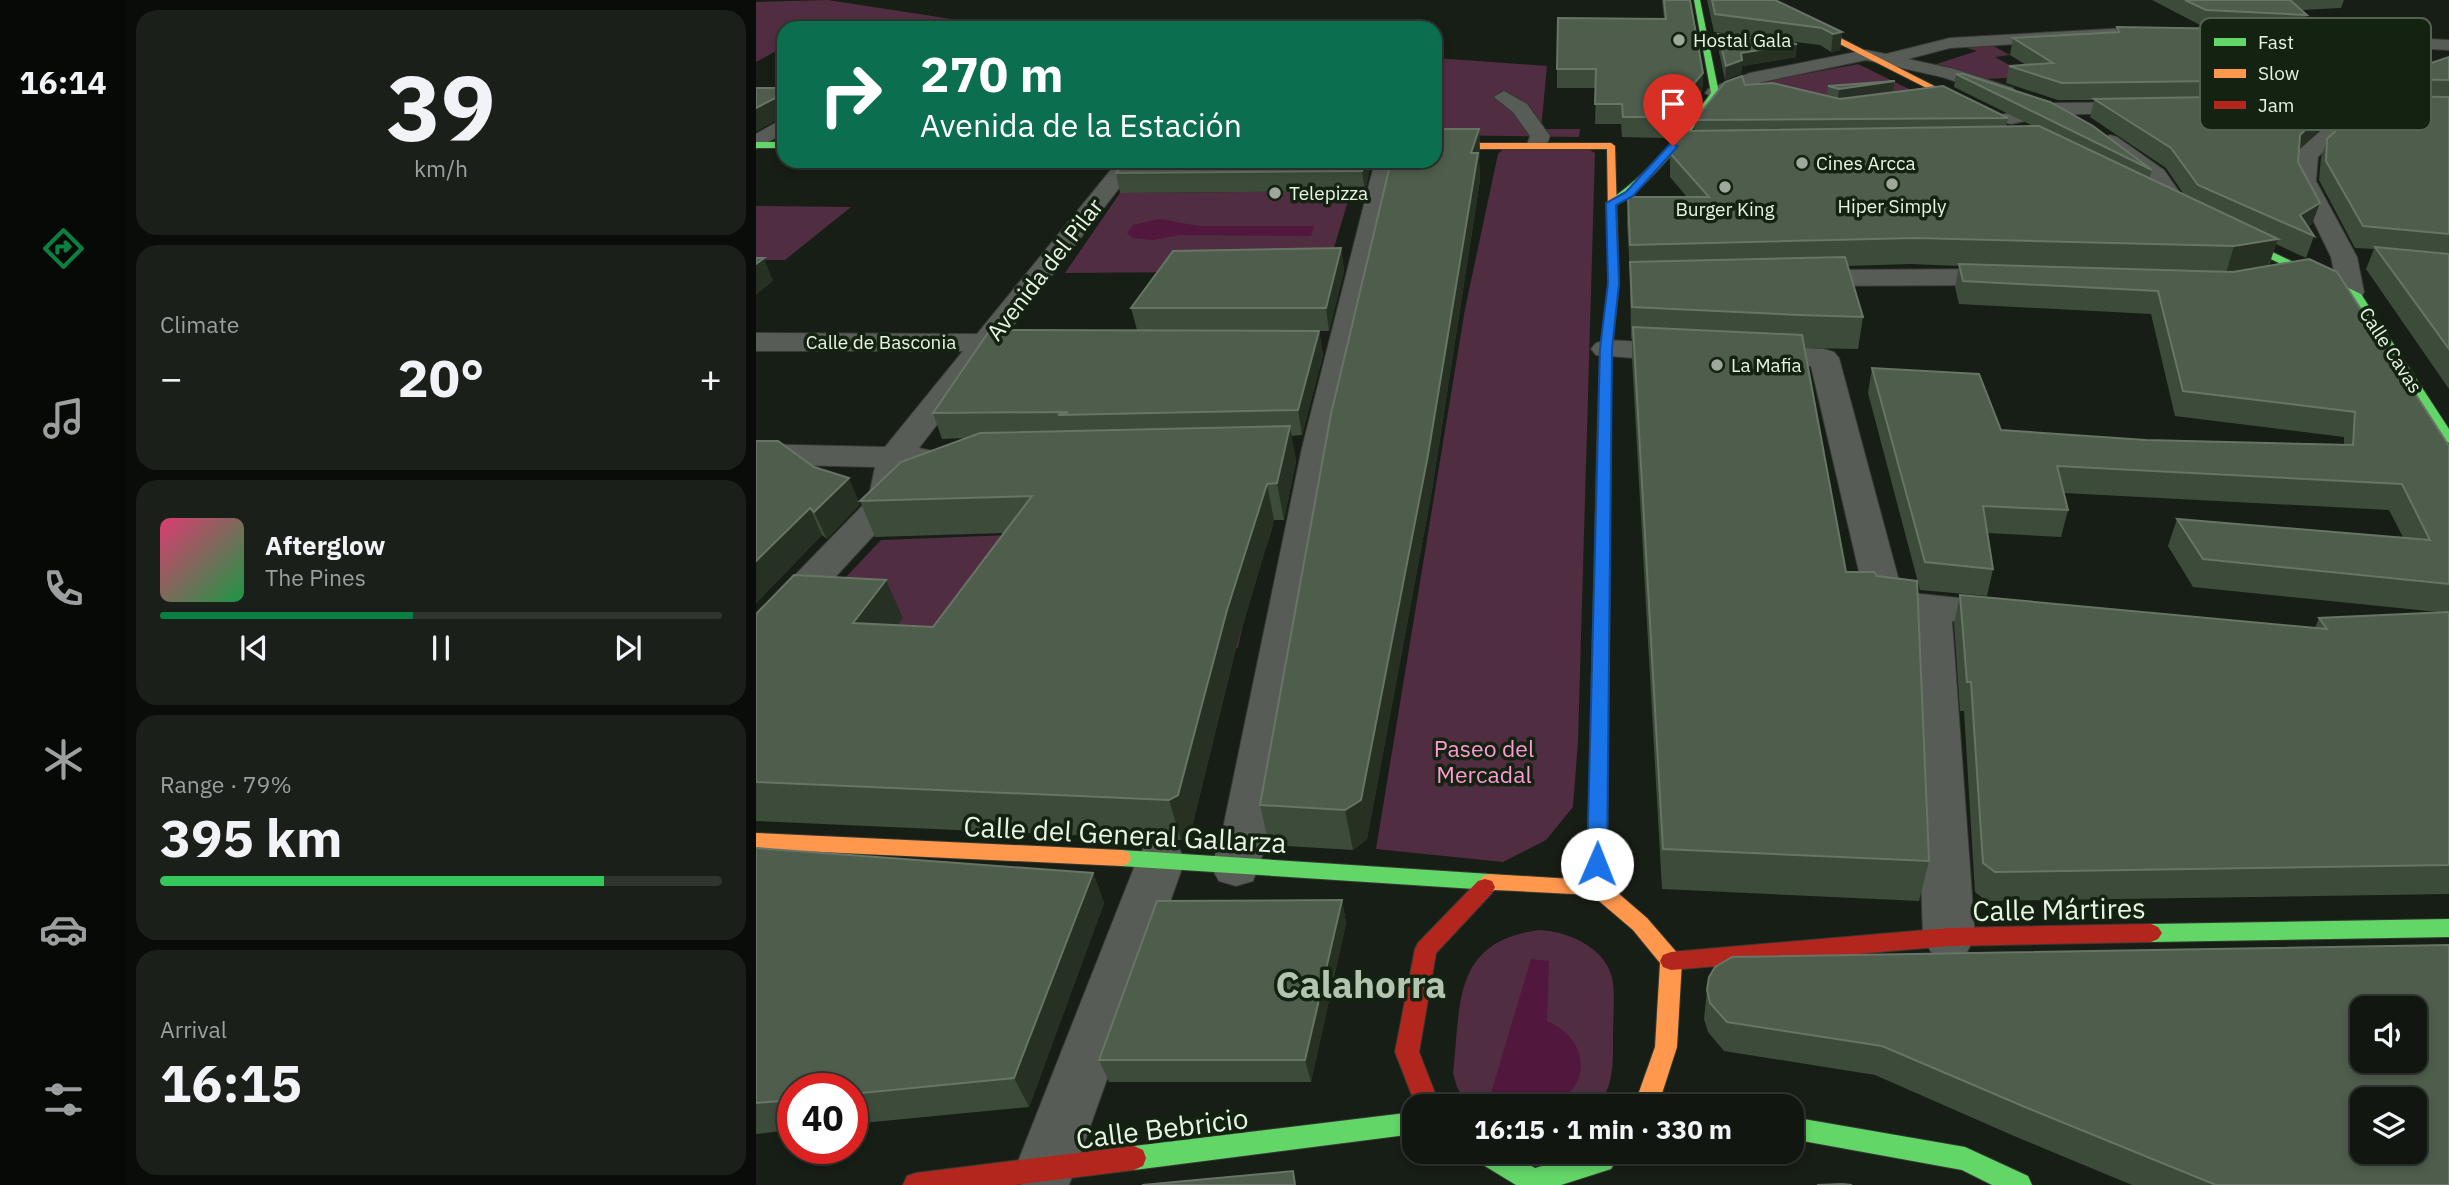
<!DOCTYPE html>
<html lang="en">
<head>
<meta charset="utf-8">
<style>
  body { margin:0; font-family:"IBM Plex Sans",sans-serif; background:#1a1f19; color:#f1f3f6; height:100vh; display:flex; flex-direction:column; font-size:26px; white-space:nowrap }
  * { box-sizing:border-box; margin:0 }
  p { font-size:23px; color:#9c9f9f }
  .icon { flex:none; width:38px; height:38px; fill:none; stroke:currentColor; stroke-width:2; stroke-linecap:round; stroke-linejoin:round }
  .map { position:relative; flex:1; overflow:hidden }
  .panel { display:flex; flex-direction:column; gap:10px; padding:10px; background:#090c09; width:630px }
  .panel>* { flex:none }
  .hud { position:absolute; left:21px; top:21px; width:665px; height:147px; border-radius:21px; box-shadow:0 4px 10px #0003,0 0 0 2px #303530; background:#0b6e4f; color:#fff; overflow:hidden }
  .fabs { position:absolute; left:1594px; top:996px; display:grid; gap:14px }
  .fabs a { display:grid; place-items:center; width:77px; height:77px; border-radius:14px; background:#111610; box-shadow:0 4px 10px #0003,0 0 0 2px #303530; font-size:35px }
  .speed { position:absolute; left:21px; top:1073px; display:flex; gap:14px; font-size:35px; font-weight:700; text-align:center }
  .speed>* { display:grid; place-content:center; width:91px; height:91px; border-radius:50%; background:#111610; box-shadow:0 4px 10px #0003,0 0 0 2px #303530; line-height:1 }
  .speed .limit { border:10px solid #d22; background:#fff; color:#111 }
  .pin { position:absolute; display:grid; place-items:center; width:60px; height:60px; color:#fff; margin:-72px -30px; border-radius:50% 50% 50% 0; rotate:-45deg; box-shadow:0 0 7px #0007 }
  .pin .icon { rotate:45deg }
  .me { position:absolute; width:77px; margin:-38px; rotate:1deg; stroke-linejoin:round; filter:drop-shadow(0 0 5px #0008) }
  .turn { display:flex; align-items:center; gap:24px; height:147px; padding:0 28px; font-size:32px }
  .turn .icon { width:91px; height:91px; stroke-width:2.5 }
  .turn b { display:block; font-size:49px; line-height:60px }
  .big { font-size:52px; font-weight:700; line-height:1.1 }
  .panel .widget { flex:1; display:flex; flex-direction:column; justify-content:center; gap:10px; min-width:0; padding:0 24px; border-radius:21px; background:#1a1f19 }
  .panel .dial { align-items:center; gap:0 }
  .dial b { font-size:91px; line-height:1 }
  .song { display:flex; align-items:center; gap:21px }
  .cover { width:84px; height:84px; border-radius:10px; background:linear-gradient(135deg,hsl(340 70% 55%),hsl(140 70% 35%)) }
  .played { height:7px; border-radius:4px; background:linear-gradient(90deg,#0b8043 45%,#303530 45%) }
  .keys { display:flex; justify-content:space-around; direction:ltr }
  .heat { display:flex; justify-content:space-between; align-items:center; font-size:38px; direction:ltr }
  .charge { height:10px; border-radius:5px; background:linear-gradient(90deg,#34c759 79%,#303530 0) }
  .trip { position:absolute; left:646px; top:1094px; width:402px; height:70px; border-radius:21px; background:#111610; box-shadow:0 4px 10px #0003,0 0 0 2px #303530; font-weight:700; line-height:70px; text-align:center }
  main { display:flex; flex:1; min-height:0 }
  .menu { display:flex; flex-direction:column; width:126px; justify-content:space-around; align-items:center; background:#070906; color:#9c9f9f }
  .menu .icon { width:49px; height:49px }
  .menu .selected { color:#0b8043 }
  .menu b { font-size:32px; color:#f1f3f6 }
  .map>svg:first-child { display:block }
  .green { fill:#512d41 }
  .water { fill:#52173c }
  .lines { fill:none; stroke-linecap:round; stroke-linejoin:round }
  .street-casing { stroke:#353a33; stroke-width:2 }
  .fast-casing { stroke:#353a33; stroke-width:2 }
  .slow-casing { stroke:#353a33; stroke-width:2 }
  .jam-casing { stroke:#353a33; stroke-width:2 }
  .street { fill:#575d56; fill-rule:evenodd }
  .fast { fill:#63d668; fill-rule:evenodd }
  .slow { fill:#ff974d; fill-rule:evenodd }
  .jam { fill:#b3261e; fill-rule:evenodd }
  .wall { fill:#3d4b3b }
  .shaded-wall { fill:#263124 }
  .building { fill:#4f5d4d; stroke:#687466; stroke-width:2; fill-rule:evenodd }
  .route { fill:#1a73e8; stroke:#114b97; stroke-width:2 }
  .poi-dot { fill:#a0a89e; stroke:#142211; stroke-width:2.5 }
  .labels { text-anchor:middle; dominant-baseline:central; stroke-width:7; stroke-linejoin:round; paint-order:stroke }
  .far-poi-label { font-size:19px; fill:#e9f3e7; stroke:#142211; text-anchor:start }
  .far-street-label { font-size:19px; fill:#e9f3e7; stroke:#142211 }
  .street-label { font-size:23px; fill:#e9f3e7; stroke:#142211 }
  .park-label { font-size:23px; fill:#ff9ad3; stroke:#142211 }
  .near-street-label { font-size:28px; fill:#e9f3e7; stroke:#142211 }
  .near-district-label { font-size:37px; font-weight:bold; fill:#b3c5af; stroke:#142211 }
  .key { fill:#142211; stroke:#546151; stroke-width:2 }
  .key-label { font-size:19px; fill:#e9f3e7 }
</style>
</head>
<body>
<main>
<nav class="menu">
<b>16:14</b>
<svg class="icon selected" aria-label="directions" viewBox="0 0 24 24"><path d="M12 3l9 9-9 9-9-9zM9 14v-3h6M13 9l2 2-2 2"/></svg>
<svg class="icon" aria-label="music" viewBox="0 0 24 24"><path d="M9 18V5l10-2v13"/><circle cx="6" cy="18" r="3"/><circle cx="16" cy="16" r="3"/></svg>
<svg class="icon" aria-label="phone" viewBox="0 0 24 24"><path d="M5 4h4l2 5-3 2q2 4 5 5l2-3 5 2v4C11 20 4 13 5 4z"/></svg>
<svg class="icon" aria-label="climate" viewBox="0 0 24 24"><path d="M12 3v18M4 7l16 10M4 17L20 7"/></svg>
<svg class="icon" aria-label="car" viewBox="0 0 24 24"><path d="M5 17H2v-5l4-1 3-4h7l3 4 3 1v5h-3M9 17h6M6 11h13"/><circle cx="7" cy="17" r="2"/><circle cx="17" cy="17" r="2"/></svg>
<svg class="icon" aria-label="filters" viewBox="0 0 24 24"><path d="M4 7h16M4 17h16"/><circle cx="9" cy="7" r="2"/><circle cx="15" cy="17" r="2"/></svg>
</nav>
<section class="panel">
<div class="widget dial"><b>39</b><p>km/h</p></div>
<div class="widget"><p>Climate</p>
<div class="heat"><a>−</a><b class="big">20°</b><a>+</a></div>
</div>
<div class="widget">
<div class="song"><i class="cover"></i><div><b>Afterglow</b><p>The Pines</p></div></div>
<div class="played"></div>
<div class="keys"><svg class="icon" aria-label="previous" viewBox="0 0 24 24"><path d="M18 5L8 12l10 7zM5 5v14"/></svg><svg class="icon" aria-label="pause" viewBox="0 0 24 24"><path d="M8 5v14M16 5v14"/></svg><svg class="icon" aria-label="next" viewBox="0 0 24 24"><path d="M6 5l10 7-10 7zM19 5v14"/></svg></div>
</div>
<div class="widget"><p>Range · 79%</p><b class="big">395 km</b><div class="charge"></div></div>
<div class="widget"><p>Arrival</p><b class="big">16:15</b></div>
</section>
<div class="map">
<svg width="1693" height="1185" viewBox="0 0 1693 1185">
  <rect width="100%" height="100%" fill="#171e15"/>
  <g class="green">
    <path d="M72,0L241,26L273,28H28V50H22L0,62V2Z"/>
    <path d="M1194,43H1232L1254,55L1239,57L1275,77L1228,79L1174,66L1221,51Z"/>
    <path d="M679,58L791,66L785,129H824L823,137L679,135Z"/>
    <path d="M1102,64L1159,92L1086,104L1000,83Z"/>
    <path d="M747,149L834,150L839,153L822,741L817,807L790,840L747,862L620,849L709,309L742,154Z"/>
    <path d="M595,191L571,271L309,273L364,193Z"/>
    <path d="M0,206L95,207L29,260H0Z"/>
    <path d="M517,525L510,548L280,552L488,619L482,648L402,642L115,661L146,618L56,613L125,540Z"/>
    <path d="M783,930C813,931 853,949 857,983C859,999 857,1017 857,1033C857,1060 859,1083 842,1106H711L701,1087L697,1073C705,1003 696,942 783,930Z"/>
  </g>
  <g class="water">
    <path d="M403,219L443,226H558L555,236L424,235L397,240L377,238L371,233L377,225Z"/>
    <path d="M775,959L793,961L791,1021C843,1043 833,1106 776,1106C758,1106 749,1105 735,1093Z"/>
  </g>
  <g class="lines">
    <g class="street-casing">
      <g id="street">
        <path d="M1371,28L1379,33L1377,37L1194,48L1152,59L1198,69L1257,88L1260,92L1257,96L1250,98L1186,77L1110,60L1006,82L959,99L949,93L952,89L994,73L1110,50L1130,54L1194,38Z"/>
        <path d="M1526,32L1693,40V50L1520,41L1517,37Z"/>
        <path d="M748,91L771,104L791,132L794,136L789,149H775L771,145L774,136L757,112L738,97Z"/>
        <path d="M1612,92L1619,94L1621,99L1693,101V113L1609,111L1562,157L1560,181L1601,257L1608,292L1605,298L1595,300L1585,298L1582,292L1575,257L1538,181L1540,155L1543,150L1586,112L1531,113L1524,111L1521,107L1524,103L1531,101L1599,100Z"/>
        <path d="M1387,102L1394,104L1397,108L1394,112L1299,115L1255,124L1248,122L1245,118L1248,114L1299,103Z"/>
        <path d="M28,118V133L0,149V134Z"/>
        <path d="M1354,135L1361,137L1408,170L1438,213L1434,218H1418L1392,180L1347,145L1343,141L1347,137Z"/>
        <path d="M362,161H384L250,335L256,337L260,343L256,349L237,352L163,448L177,451L182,458L177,465L153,468L147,503L141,510L14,648L0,652V615L112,500L119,467L0,464V444L129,447L207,351H0V333L221,334Z"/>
        <path d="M619,161H641L578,448L513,838L497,881L480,886L463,881L455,867L465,838L546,448Z"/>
        <path d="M1254,269L1263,271L1267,277L1263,283L1254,285L1042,286L1033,284L1029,278L1033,272L1042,270Z"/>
        <path d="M850,340L929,344L939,347L944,353L939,359L929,362L840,355L835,349L840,343Z"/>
        <path d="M999,346L1068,349L1078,352L1083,358L1146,592L1252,603L1266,606L1272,615L1266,624L1252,627L1196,621L1219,937L1211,952L1193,958L1175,952L1167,937L1156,617L1115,611L1110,602L1055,366L989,361L984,355L989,349Z"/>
        <path d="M405,841L422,847L429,860L319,1169L313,1185H265L259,1169L381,860L388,847Z"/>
      </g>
    </g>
    <g class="fast-casing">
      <g id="fast">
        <path d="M938,0H944L963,93C946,117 881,207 852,205V201C895,172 924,134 955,93Z"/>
        <rect x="0" y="142" width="28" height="6"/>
        <path d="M1464,231H1472L1605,294L1693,429V443L1686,439L1597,298L1464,235Z"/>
        <path d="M365,850L734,874L741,876L744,882L741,888L734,890L365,866L358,864L355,858L358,852Z"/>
        <path d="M1693,919V937L1395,942L1388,939L1384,933L1388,927L1395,924Z"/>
        <path d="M658,1112V1134L378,1170L369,1166L366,1158L369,1150L378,1146Z"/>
        <path d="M1036,1117L1209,1147L1272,1176L1276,1185H1236L1206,1170L1036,1139Z"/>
        <path d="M716,1152H750L779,1168L837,1152H865L855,1169L805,1185H760L719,1160Z"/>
      </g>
    </g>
    <g class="slow-casing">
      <g id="slow">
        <path d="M997,0H1005L1063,27L1227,111L1220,113Z"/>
        <path d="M679,143H855L859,146L863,283L856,349L853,450H843L841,447L844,349L853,283L851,149H679Z"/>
        <path d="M0,833L365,850L372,852L375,858L372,864L365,866L0,849Z"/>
        <path d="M734,874L848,881L891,918L923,955L926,961L921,1047L902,1106H878L899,1047L904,963L877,930L836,895L739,890L729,895L722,893L719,887L727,876Z"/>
      </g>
    </g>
    <g class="jam-casing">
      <g id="jam">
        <path d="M848,443L855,447L851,887L848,893L841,895L834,893L831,887L841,447Z"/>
        <path d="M729,879L736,881L739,887L736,893L680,953L663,1052L684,1106H660L639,1052L659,949L662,943L722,881Z"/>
        <path d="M1395,924L1402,927L1406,933L1402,939L1395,942L1193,946L915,970L907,967L904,961L907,955L915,952L1193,928Z"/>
        <path d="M378,1146L387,1150L390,1158L387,1166L378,1170L258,1185H147L151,1176L160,1173Z"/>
      </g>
    </g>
    <use href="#street" class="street"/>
    <use href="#fast" class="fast"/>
    <use href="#slow" class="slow"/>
    <use href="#jam" class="jam"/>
  </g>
  <g class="wall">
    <path d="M906,0H934L947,73L946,92L910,138L866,137L865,124H839L840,88H801V69L908,19Z"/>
    <path d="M951,0H1019L1086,32L1084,50L1075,52L1064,45L958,32Z"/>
    <path d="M1396,0H1588L1585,8L1545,10L1551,15L1546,29L1613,70L1607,88L1597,96L1585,97L1579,114L1543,149L1542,162L1556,224L1552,227L1558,236L1550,258L1520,244L1513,266L1693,446V894L1230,901L1219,892L1208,711H1204L1198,623L1204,595L1559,628L1563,618L1682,612L1437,587L1412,546L1421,519L1647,537L1633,510L1308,493L1312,510L1305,537L1231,533L1237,569L1231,596L1164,590L1112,393L1116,368L1245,430L1390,440L1588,445V437L1419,416L1395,314L1203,304L1199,287L1203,266L1155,264L1091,266L1107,317L1102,349L1049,348L1090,572L1173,861L1163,901L906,889L876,359V339H875L874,272L871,223L872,197H931L914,177V153L938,131L939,120L989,85L1084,99L1252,118L1250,127L1277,126L1198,87L1200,74L1396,170L1393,179L1429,196L1410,168L1334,117L1338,100H1302L1250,83L1253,66L1270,65L1254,55L1257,38L1360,32L1361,27L1480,29L1481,28L1446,26Z"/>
    <path d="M962,34L1040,57L986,66L985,74L969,80L962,47Z"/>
    <path d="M1693,57V389L1610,269L1618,249L1599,248L1563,180L1565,158L1571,139L1636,96L1643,79Z"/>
    <path d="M679,77H686L688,102L680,129H723L724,155L723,160L724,180L676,490L611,839L597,850L513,845L504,805Z"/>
    <path d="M1139,81L1137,91L1082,98L1071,96L1072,86Z"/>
    <path d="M28,84V135L22,119L0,131L21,88Z"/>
    <path d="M370,161H613L614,169L609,191L364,193L360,173Z"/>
    <path d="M585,248L588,271L573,331H563L567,355L546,435L535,436L540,461L528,520H518L480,648L434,835L425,840L0,821V614L147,618L142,625L177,627L248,533L119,537L104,501L210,438L186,439L177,413L381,330L375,308Z"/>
    <path d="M0,441L104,504L71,539L66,535L0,603Z"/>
    <path d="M0,848L337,873L348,903L273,1107L96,1124V1088H37V1130L0,1134Z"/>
    <path d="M586,900L590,923L555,1082H353L343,1060Z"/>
    <path d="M951,990L1693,1185H1376L1258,1136L1119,1075L968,1051L952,1032L948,1019Z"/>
  </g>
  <g class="shaded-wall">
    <path d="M1086,32L1084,50L1075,52L1077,34Z"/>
    <path d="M1041,44L1040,57L986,66L985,74L969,80L970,66L985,53Z"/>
    <path d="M1613,70L1607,88L1597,96L1603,79Z"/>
    <path d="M947,73L946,92L910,138V117Z"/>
    <path d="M686,77L688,102L679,134V101Z"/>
    <path d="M1139,81L1137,91L1082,98L1083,89Z"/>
    <path d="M1586,95L1579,114L1537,155L1544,135Z"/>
    <path d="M21,97L28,114L21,118L22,119L0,131V108Z"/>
    <path d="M723,129L724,155L723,160L724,180L676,490L611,839L597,850L589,810L715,153Z"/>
    <path d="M609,161H613L614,169L609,191L606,171Z"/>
    <path d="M1564,203L1556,224L1546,231L1544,215Z"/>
    <path d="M1522,239L1512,266L1470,273L1478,246Z"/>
    <path d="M585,248L588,271L573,331L570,308Z"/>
    <path d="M8,258L17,281L0,295V264Z"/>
    <path d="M563,331L567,355L546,435L542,410Z"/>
    <path d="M534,426L540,461L528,520L521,483Z"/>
    <path d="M93,478L104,504L71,539L58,512Z"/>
    <path d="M511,484L518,520L480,648L434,835L425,840L413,800Z"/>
    <path d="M54,508L66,535L0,603V561Z"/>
    <path d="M130,580L147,618L115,661L97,623Z"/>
    <path d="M337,873L348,903L273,1107L258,1078Z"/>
    <path d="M586,900L590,923L555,1082L549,1060Z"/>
  </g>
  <g class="building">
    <path d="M908,0H934L947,73L910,117H867L866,104H839L840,69H801L802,18L910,19Z"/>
    <path d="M956,0H1019L1086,32L1077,34L1066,28L959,14Z"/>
    <path d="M1429,0H1534L1551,15L1450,10Z"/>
    <path d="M1361,27L1486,29L1481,27L1567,30L1613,70L1603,79L1306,83L1253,66L1297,63L1257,38L1363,32Z"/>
    <path d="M962,34L1041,44L985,53L986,60L970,66Z"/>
    <path d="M1693,57V80L1643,79L1663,67Z"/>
    <path d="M1200,74H1207L1294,102L1337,126L1396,170Z"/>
    <path d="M986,76L989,85L1017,83L1084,99L1187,86L1252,118L939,120L969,82Z"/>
    <path d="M679,77H686L679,101Z"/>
    <path d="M1139,81L1083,89L1072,86Z"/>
    <path d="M24,84H28V118H21L24,100L21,97L0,108V88H21Z"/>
    <path d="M1586,95L1544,135L1542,162L1564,203L1544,215L1558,236L1442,185L1415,148L1338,99Z"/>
    <path d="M1617,96L1693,97V234L1607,226L1570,161L1571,139Z"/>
    <path d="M1283,126L1522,239L1478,246L1159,238L874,245L872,197H953L914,153L926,131Z"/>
    <path d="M679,129H723L715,153H722L672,455L605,800L589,810L504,805L575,414L635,161H679Z"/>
    <path d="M370,161H609L606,171L360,173Z"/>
    <path d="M1619,247L1693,254V349Z"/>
    <path d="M585,248L570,308H375L417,251Z"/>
    <path d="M1089,257L1107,317L1043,315L876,307L874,262Z"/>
    <path d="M0,258H8L0,264Z"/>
    <path d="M1553,259L1581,272L1693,446V584L1447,559L1421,519L1674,540L1646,484L1301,466L1312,510L1227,506L1237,569L1169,562L1116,368L1223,374L1245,430L1390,440L1597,445L1599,412L1427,391L1402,291L1207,281L1203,264L1477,272Z"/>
    <path d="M877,327L1046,335L1090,572H1118L1121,576L1161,581L1173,861L907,849Z"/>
    <path d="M234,330L563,331L542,410L302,415L312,412L177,413Z"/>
    <path d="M534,426L521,483L511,484L471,610L422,795L413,800L0,782V614L38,575L130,580L97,623L177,627L276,496L104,501L145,462L224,433Z"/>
    <path d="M0,441H22L58,467L93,478L58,512L54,508L0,561Z"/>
    <path d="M1204,595L1571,629L1563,618L1693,612V865L1239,872L1227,863L1215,682H1211Z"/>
    <path d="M0,848L337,873L258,1078L96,1094V1088H37V1100L0,1103Z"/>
    <path d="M586,900L549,1060H343L401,901Z"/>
    <path d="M1693,945V1185H1460L1269,1107L1126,1046L971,1022L954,1003L951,990L953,977L959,967L976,957ZM1606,1008H1659V1060H1606ZM1606,1099H1659V1152H1606Z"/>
    <path d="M537,1171L539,1185H386Z"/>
    <path d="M1086,1184L1096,1185H1061Z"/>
  </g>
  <path class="route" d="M914,144L922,146L877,196L860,205L863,283L856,349L851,864L848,870L841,872L834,870L831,864L844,349L852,283L850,203L870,192Z"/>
  <g class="poi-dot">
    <circle cx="923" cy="40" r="7"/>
    <circle cx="1046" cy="163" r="7"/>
    <circle cx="1136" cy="184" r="7"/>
    <circle cx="969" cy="187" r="7"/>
    <circle cx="519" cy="193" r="7"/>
    <circle cx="961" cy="365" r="7"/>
  </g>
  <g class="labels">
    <g class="far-poi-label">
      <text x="937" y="40">Hostal Gala</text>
      <text x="1060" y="163">Cines Arcca</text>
      <text x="533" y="193">Telepizza</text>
      <text x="1136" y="206" text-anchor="middle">Hiper Simply</text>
      <text x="969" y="209" text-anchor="middle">Burger King</text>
      <text x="975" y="365">La Mafia</text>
    </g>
    <g class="far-street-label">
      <text x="125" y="342">Calle de Basconia</text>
      <text transform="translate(1635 350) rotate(57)">Calle Cavas</text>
    </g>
    <g class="street-label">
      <text transform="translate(288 269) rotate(-52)">Avenida del Pilar</text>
    </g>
    <g class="park-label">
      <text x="728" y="748">Paseo del<tspan x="728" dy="26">Mercadal</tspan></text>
    </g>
    <g class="near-street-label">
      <text transform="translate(369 834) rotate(3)">Calle del General Gallarza</text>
      <text transform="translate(1303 909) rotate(-1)">Calle Mártires</text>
      <text transform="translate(406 1128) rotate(-7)">Calle Bebricio</text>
    </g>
    <g class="near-district-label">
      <text x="605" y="984">Calahorra</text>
    </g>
  </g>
  <rect x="1444" y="18" width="231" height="112" rx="10" class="key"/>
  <rect x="1458" y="38" width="32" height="8" fill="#63d668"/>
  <rect x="1458" y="69" width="32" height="9" fill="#ff974d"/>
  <rect x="1458" y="101" width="32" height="8" fill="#b3261e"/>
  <g class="key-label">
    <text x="1502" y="49">Fast</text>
    <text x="1502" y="80">Slow</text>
    <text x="1502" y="112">Jam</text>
  </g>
</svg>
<div class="fabs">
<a><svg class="icon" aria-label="sound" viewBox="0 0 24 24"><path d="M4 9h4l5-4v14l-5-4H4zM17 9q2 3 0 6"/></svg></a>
<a><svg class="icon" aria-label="layers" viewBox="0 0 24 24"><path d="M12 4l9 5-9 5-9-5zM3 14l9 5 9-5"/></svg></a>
</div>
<div class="speed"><div class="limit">40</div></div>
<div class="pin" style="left:917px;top:146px;background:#d93025"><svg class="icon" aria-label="arrive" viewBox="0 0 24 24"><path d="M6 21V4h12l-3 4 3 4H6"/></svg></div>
<svg class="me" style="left:841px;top:864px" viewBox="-20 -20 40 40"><circle r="19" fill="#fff"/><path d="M0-13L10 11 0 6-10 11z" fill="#1a73e8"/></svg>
<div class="trip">16:15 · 1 min · 330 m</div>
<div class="hud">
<div class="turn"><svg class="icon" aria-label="right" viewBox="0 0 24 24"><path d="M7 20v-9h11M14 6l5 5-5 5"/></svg><div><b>270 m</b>Avenida de la Estación</div></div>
</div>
</div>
</main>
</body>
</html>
